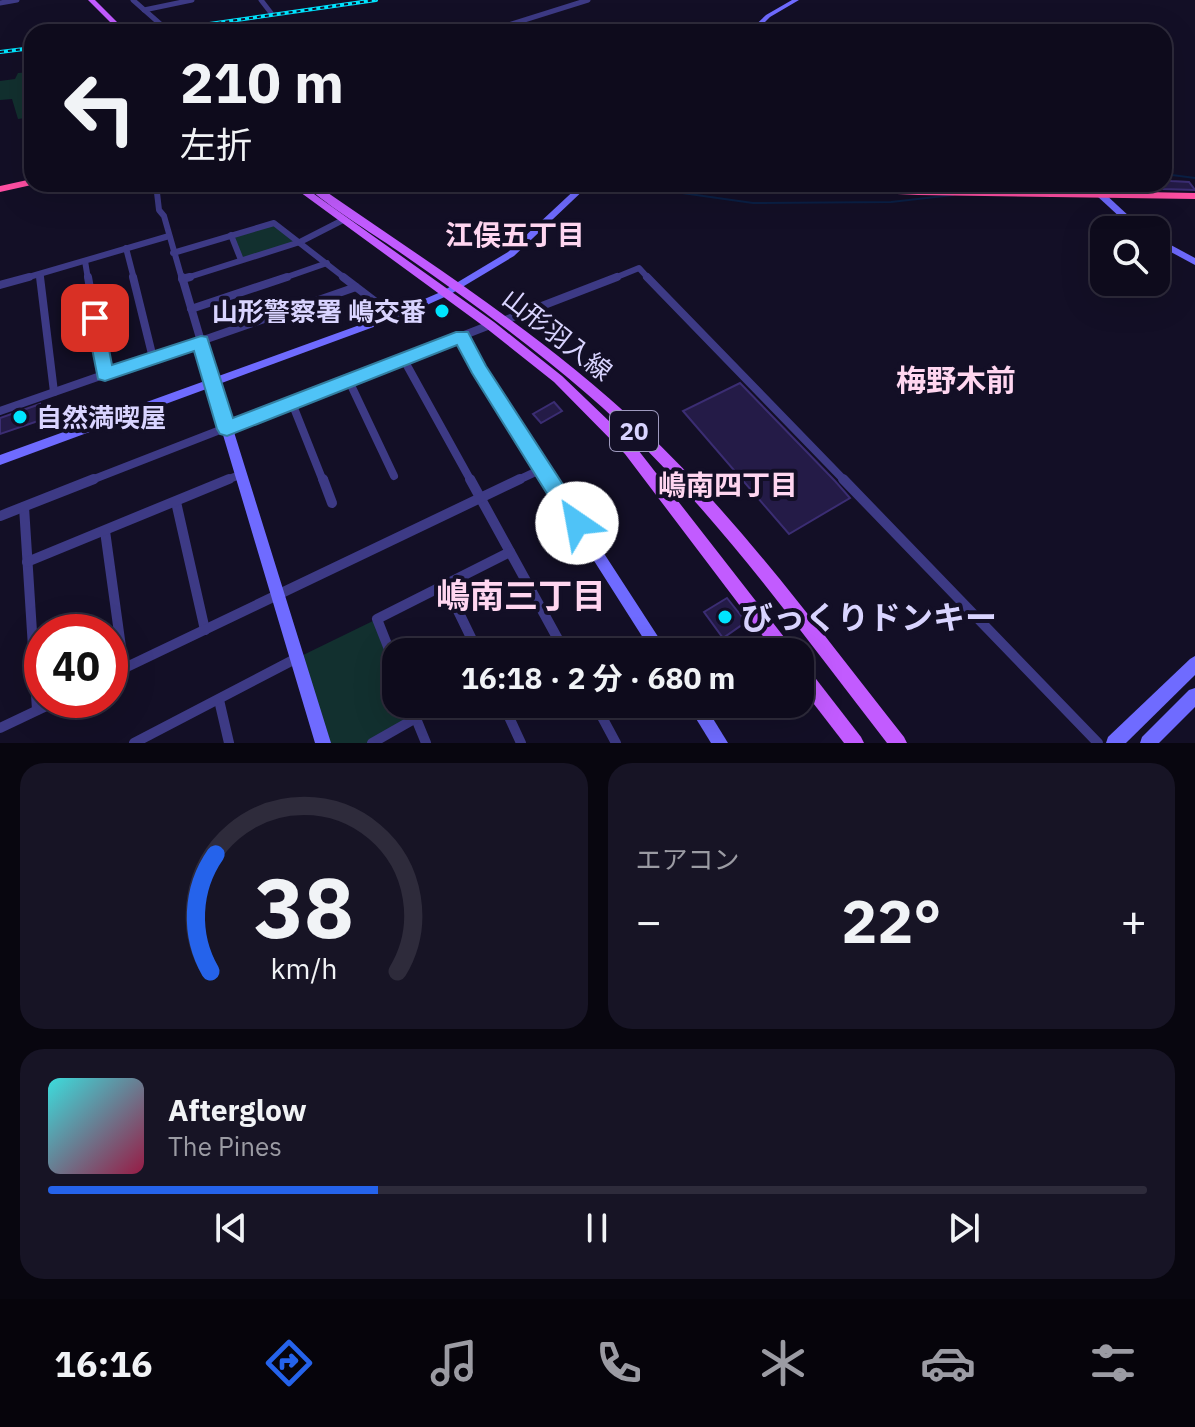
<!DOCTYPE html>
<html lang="ja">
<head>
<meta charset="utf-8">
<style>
  body { margin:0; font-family:"IBM Plex Sans","Noto Sans JP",sans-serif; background:#171425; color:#f1f3f6; height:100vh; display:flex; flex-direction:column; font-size:30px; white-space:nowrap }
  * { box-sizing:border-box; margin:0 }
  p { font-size:26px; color:#9b9ba3 }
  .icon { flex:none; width:44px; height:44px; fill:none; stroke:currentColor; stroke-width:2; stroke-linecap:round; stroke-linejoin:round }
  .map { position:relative; height:743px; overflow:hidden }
  .details { display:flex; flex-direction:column; gap:20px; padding:20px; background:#08060f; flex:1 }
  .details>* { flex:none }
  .top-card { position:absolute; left:24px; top:24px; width:1148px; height:168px; border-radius:24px; box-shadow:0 8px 32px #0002,0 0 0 2px #2e2b3b; background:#0e0b1c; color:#f1f3f6; overflow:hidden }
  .tools { position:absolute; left:1090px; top:216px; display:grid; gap:16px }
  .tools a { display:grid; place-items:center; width:80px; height:80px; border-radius:16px; background:#0e0b1c; box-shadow:0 8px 32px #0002,0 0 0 2px #2e2b3b; font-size:40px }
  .speed { position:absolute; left:24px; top:614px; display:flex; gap:16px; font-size:40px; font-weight:700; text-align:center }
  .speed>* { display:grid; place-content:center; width:104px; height:104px; border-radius:50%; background:#0e0b1c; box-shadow:0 8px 32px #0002,0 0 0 2px #2e2b3b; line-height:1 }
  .speed .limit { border:12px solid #d22; background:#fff; color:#111 }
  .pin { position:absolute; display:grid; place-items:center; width:68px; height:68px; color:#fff; margin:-34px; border-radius:16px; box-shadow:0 4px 12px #0006 }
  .me { position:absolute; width:88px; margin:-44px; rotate:327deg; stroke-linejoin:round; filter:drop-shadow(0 0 6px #0008) }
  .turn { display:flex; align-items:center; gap:28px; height:168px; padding:0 24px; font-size:36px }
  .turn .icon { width:104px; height:104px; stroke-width:2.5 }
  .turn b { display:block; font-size:56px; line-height:68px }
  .big { font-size:60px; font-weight:700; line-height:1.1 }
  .details .widget { flex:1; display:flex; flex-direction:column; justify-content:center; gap:12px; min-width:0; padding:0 28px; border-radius:24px; background:#171425 }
  .details .dial { align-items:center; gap:0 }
  .dial svg { height:208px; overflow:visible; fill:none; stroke:#2e2b3b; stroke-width:7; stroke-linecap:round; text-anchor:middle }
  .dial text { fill:#f1f3f6; stroke:none }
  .song { display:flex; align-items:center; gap:24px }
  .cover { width:96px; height:96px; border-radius:12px; background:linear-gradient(135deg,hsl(180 70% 55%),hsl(340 70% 35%)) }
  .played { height:8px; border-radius:4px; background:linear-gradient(90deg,#2563eb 30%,#2e2b3b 30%) }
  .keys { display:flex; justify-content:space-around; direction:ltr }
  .heat { display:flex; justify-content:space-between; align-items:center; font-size:44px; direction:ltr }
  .details .tiles { flex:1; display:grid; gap:20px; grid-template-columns:1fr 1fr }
  .widget:last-child { grid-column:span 2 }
  .trip { position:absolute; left:382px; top:638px; width:432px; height:80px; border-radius:24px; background:#0e0b1c; box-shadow:0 8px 32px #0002,0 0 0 2px #2e2b3b; font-weight:700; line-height:80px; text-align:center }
  .dock { display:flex; height:128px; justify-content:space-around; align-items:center; background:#06040b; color:#9b9ba3 }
  .dock .icon { width:56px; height:56px }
  .dock .on { color:#2563eb }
  .dock b { font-size:36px; color:#f1f3f6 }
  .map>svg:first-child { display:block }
  .green { fill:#12302f }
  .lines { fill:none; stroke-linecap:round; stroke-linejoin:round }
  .stream { stroke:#0a1f44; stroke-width:2 }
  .building { fill:#241b47; stroke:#3b2d73; stroke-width:2 }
  .street-far3 { stroke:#3d3a85; stroke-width:5 }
  .street-far2 { stroke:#3d3a85; stroke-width:6 }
  .street-far1 { stroke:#3d3a85; stroke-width:8 }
  .street { stroke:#3d3a85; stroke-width:10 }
  .secondary { fill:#6f6bff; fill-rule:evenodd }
  .primary { fill:#c25bff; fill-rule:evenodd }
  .highway { fill:#ff4fa3; fill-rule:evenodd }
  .rail-casing { stroke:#00e5ff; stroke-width:4 }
  .rail { stroke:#130f26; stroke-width:2; stroke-dasharray:4; stroke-linecap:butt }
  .route { fill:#4fc3f7; stroke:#337fa1; stroke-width:2 }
  .poi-dot { fill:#00e5ff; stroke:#130f26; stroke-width:3 }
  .labels { text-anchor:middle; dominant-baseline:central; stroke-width:8; stroke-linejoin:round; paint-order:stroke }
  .shield { fill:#130f26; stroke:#9e99be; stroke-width:2 }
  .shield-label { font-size:24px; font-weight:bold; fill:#d9d4ff }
  .poi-label { font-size:26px; font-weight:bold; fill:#d9d4ff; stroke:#130f26; text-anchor:end }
  .street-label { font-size:26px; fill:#d9d4ff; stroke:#130f26 }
  .neighbourhood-label { font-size:28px; font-weight:bold; fill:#ffd6f0; stroke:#130f26 }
  .quarter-label { font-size:30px; font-weight:bold; fill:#ffd6f0; stroke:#130f26 }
  .near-poi-label { font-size:32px; font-weight:bold; fill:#d9d4ff; stroke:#130f26; text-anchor:start }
  .near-neighbourhood-label { font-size:34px; font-weight:bold; fill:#ffd6f0; stroke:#130f26 }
</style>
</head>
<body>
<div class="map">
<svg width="1195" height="743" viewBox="0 0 1195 743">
  <rect width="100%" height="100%" fill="#130f26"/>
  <g class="green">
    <path d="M32,72V117L18,119L12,99L0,100V81L15,79L18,73Z"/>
    <path d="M274,223L300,242L241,260L231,235Z"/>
    <path d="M377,619L396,667V704H410L416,718L372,743H323L297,658Z"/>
  </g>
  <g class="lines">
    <g class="stream">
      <path d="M1164,174L1195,178"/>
      <path d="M537,185L574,191"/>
      <path d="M588,190L682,193L753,203L891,202L953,195"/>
      <path d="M972,190L982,184"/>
    </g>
  </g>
  <g class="building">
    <path d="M1164,172L1171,181L1189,182L1195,190L1163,189L1158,184H1164Z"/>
    <path d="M740,383L835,481L850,498L789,534L683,411Z"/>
    <path d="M554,402L562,411L541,423L533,414Z"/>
    <path d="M40,404L41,420L0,434V418Z"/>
    <path d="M727,598L746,622L723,638L704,612Z"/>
  </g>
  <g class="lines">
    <g class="street-far3">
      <path d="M133,0L166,29"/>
      <path d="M261,0L271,13"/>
      <path d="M0,3L17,0"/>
      <path d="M144,10L192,0"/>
      <path d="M486,32L588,0"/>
    </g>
    <g class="street-far2">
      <path d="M156,184L159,210L164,216L182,279"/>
      <path d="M1093,184L1100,194"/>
      <path d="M231,235L241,260"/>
      <path d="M126,248L134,279"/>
      <path d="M173,253L274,223L346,279"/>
      <path d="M85,261L88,279"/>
      <path d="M40,274L41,279"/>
      <path d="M22,279L169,236"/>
      <path d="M183,279L300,242L343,220"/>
      <path d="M281,279L327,263"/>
      <path d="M612,279L639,268L649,279"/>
    </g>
    <g class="street-far1">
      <path d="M40,277L54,392"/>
      <path d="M88,277L105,374"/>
      <path d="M133,277L153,358"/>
      <path d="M182,277L213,382"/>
      <path d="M343,277L394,316"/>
      <path d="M647,277L845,481"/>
      <path d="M182,279L190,277"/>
      <path d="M0,285L29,277"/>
      <path d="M191,309L287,277"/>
      <path d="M503,321L617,277"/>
      <path d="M404,360L471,481"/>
      <path d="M349,381L394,476"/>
      <path d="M292,403L323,481"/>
      <path d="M0,411L356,287"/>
      <path d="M89,481L490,325"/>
      <path d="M224,481L242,474"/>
      <path d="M516,481L542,469"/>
    </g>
    <g class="street">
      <path d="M323,479L332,503"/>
      <path d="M470,479L565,652"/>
      <path d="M843,479L1098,743"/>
      <path d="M176,502L205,630"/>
      <path d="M24,507L37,710"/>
      <path d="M0,516L94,479"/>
      <path d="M105,531L124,669"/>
      <path d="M27,562L229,479"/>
      <path d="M445,584L478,652"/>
      <path d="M396,667L377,619L510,552"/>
      <path d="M110,675L520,479"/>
      <path d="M219,700L229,743"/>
      <path d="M410,704L426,743"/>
      <path d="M503,704L521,743"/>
      <path d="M595,704L616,743"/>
      <path d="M0,728L59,700"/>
      <path d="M134,743L297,658"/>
      <path d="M372,743L416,718"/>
    </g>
    <g class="secondary">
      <path d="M792,0H799L770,17L755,32H748L766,15Z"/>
      <path d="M581,184H590L514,256L449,295L398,318L219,384L331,743H315L209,388L0,465V455L390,314L443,291L508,252Z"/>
      <path d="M1100,191L1103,192L1144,230H1134L1097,196V192Z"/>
      <path d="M1156,237L1195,258V265L1156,244Z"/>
      <path d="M462,332L466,333L483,367L668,652H652L474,372L457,336Z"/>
      <path d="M1195,656V675L1126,743H1106L1108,737L1190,659Z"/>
      <path d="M1195,688V707L1159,743H1140L1142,737L1189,690Z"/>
      <path d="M687,704H704L728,743H711Z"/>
    </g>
    <g class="primary">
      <path d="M88,0H95L127,32H120Z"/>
      <path d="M289,184H300L494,322L562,376L635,446L791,646L793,652H775L625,454L554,382L486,328Z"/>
      <path d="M304,184H315C426,261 542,334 641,427C740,520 820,631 904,737L907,743H887C793,622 704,495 587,394C527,342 463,296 398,251C369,231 330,208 304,184Z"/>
      <path d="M800,664L806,666L861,737L864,743H844L800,686Z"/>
    </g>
    <g class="highway">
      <path d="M32,179V184H36L0,192V186Z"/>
      <path d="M745,184L1195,193V199L918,195L750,187Z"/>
    </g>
    <g class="rail-casing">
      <g id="rail">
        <path d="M154,32L376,0"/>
        <path d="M0,52L32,48"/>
      </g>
    </g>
    <use href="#rail" class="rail"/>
  </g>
  <path class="route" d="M95,312L103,318L112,365L201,336L207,337L233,418L456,332H468L486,366L588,523L585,529L577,532L569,529L472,373L457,345L227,436L220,434L217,429L194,351L105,381L98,379L86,318Z"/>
  <g class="poi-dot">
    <circle cx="442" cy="311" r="8"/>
    <circle cx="20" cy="417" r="8"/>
    <circle cx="725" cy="617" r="8"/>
  </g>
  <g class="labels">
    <rect class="shield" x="610" y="411" width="48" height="40" rx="6"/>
    <g class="shield-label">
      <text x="634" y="431">20</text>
    </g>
    <g class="poi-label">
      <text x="426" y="311">山形警察署 嶋交番</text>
      <text x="36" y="417" text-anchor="start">自然満喫屋</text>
    </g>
    <g class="street-label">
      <text transform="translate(558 334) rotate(38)">山形羽入線</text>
    </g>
    <g class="neighbourhood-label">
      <text x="515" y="234">江俣五丁目</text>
      <text x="728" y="484">嶋南四丁目</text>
    </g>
    <g class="quarter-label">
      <text x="956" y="379">梅野木前</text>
    </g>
    <g class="near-poi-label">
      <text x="741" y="617">びっくりドンキー</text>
    </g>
    <g class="near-neighbourhood-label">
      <text x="521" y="595">嶋南三丁目</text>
    </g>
  </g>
</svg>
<div class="tools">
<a><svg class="icon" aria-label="search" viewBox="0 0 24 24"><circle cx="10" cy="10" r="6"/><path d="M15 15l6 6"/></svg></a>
</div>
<div class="speed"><div class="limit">40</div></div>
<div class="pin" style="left:95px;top:318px;background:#d93025"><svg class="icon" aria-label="arrive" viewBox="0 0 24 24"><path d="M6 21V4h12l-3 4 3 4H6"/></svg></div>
<svg class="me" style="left:577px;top:523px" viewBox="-20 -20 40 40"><circle r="19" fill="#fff"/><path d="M0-13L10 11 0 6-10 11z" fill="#4fc3f7"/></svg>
<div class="trip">16:18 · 2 分 · 680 m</div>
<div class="top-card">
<div class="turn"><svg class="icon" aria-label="left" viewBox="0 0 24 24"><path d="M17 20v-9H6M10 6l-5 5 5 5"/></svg><div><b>210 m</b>左折</div></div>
</div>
</div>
<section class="details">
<div class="tiles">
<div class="widget dial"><svg viewBox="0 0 100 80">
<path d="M14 69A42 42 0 1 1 86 69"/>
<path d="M14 69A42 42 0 0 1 16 24" stroke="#2563eb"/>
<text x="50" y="56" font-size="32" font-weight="700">38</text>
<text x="50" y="72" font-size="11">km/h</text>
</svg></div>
<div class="widget"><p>エアコン</p>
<div class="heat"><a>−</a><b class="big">22°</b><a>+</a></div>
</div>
<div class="widget">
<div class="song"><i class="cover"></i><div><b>Afterglow</b><p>The Pines</p></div></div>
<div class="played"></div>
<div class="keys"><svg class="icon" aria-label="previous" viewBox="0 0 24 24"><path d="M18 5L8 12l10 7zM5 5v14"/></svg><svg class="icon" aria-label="pause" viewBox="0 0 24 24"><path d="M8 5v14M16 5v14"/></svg><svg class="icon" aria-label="next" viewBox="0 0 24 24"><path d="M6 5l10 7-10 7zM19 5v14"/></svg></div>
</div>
</div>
</section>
<nav class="dock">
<b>16:16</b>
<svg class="icon on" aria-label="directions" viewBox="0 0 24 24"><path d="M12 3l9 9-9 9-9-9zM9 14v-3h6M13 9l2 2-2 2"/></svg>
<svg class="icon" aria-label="music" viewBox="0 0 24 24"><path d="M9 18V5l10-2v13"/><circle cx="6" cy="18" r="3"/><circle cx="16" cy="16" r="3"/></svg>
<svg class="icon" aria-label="phone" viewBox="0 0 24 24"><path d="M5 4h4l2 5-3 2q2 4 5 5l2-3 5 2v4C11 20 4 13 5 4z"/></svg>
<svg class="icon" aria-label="climate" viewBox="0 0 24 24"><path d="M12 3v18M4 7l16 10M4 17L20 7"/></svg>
<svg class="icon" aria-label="car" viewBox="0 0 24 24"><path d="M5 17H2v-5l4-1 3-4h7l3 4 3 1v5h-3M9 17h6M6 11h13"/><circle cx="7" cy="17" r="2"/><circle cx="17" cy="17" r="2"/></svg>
<svg class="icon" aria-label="filters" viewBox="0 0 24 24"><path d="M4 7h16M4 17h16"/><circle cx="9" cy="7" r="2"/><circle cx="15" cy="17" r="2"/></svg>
</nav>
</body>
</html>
